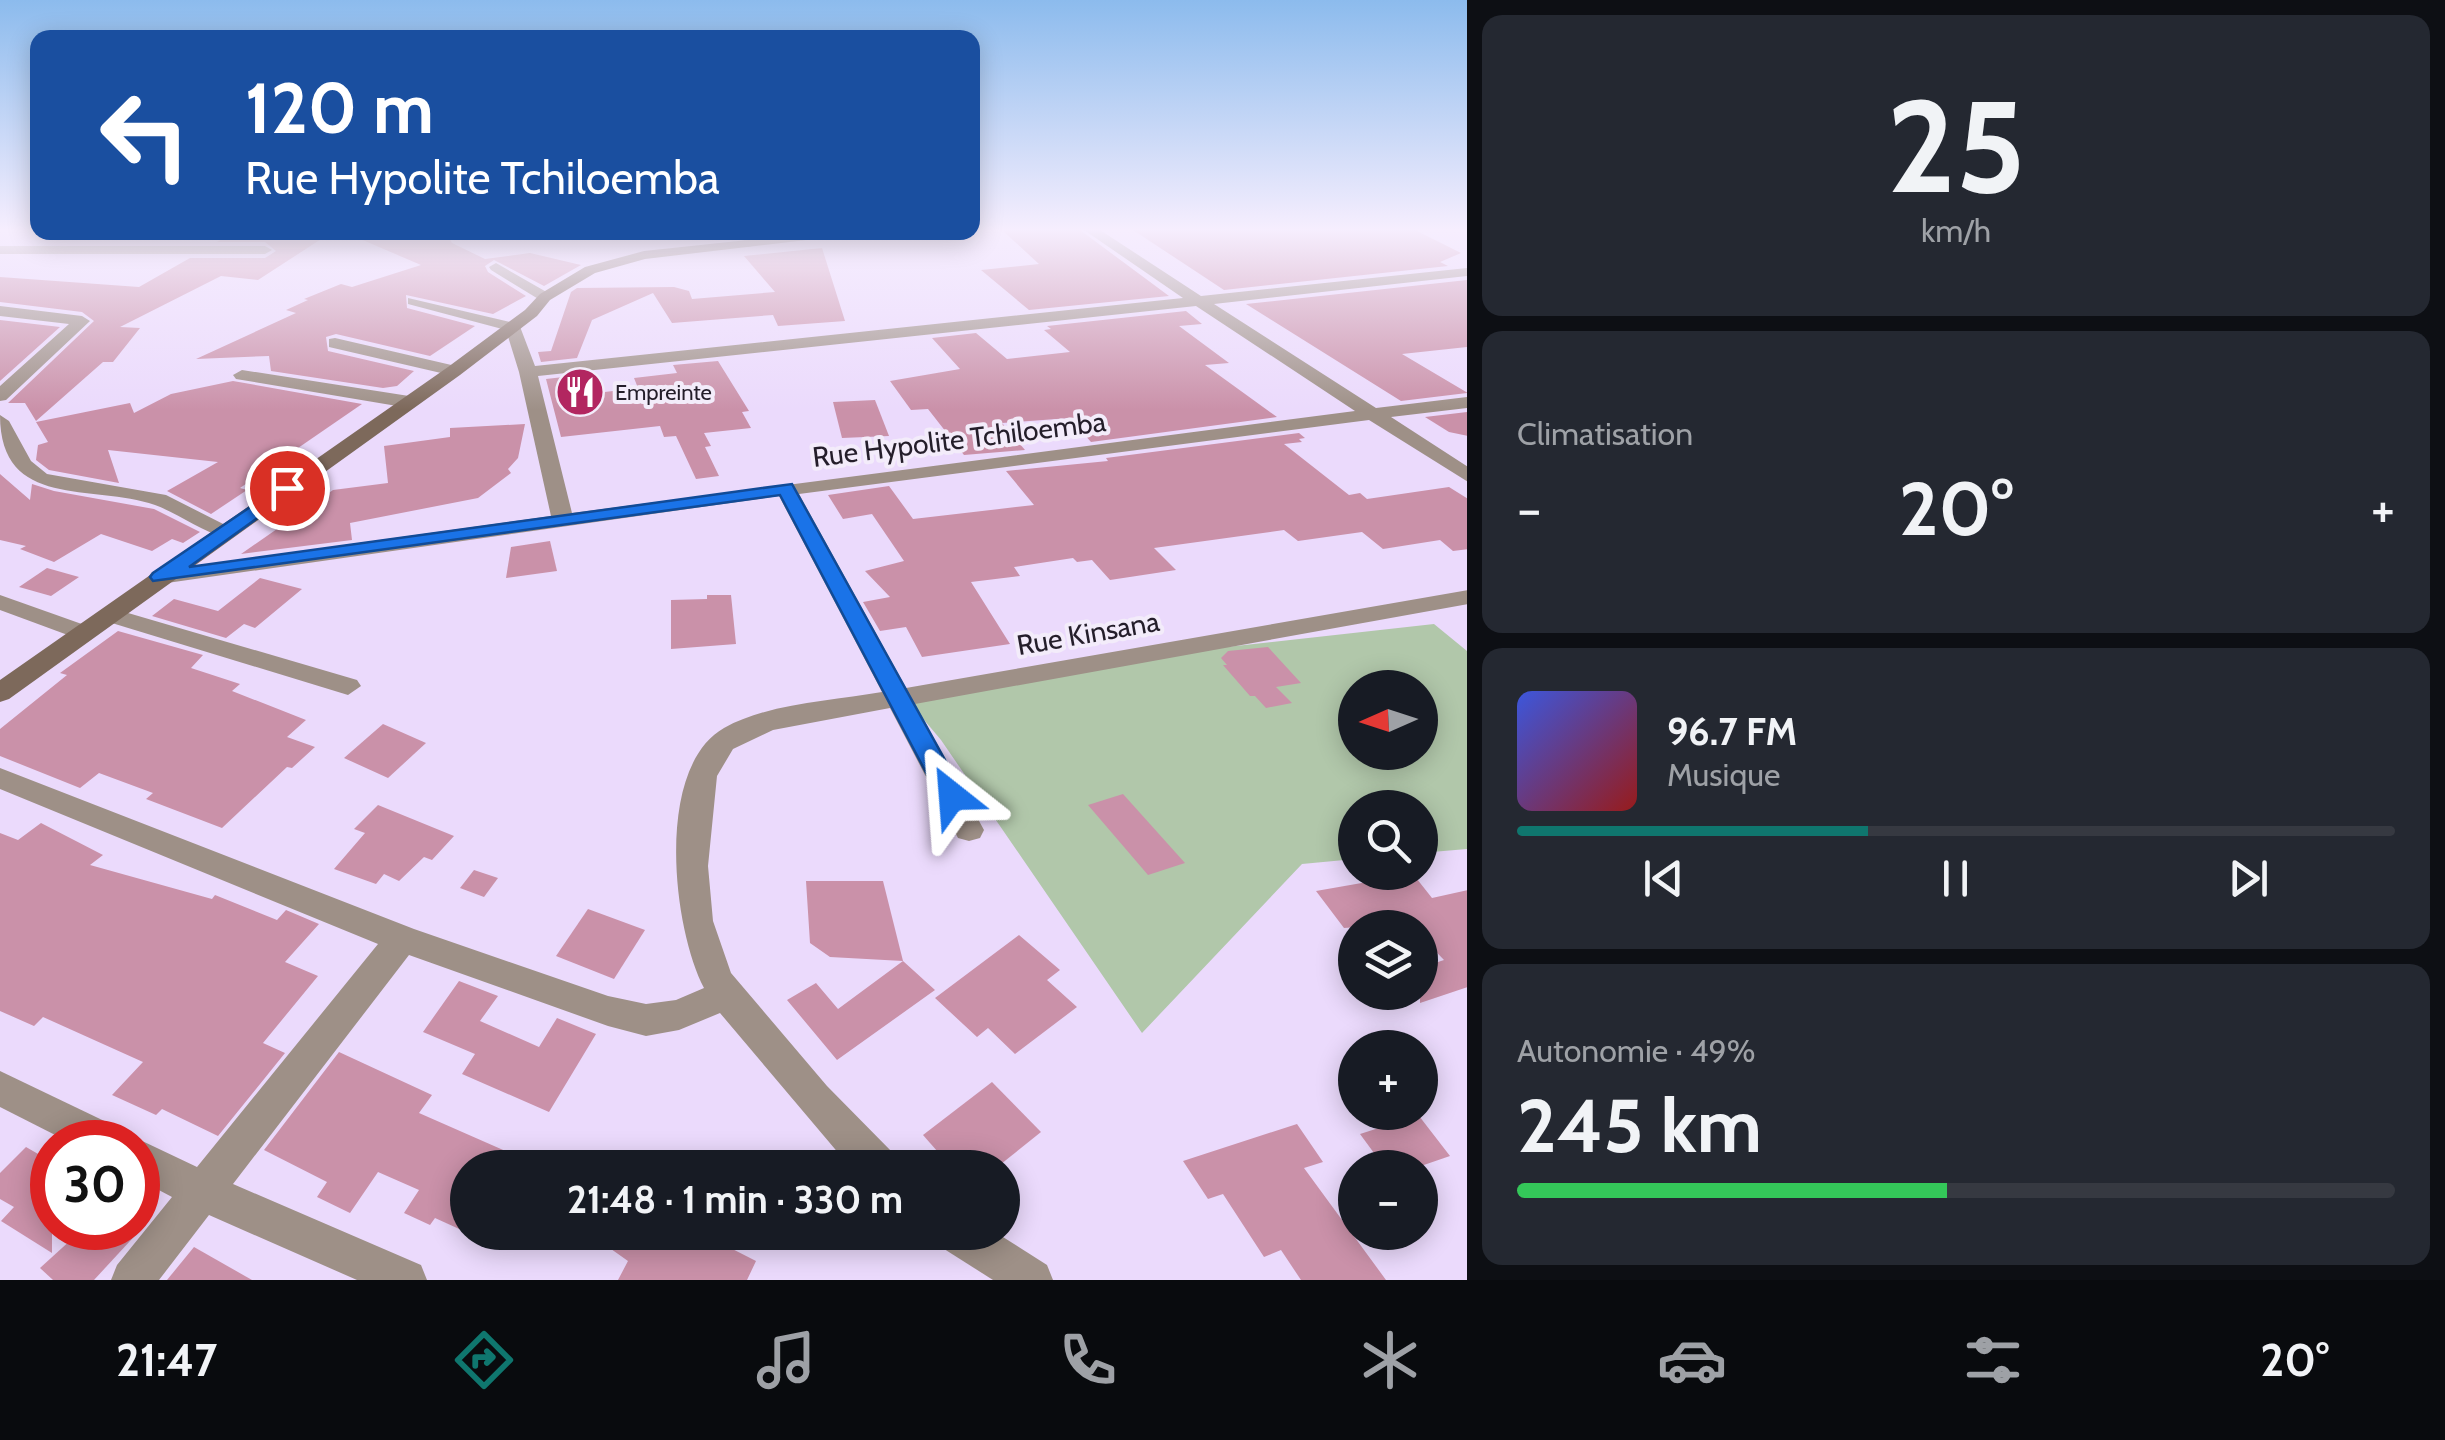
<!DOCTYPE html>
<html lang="fr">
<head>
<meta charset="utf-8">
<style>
  body { margin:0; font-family:Cabin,sans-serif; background:#242831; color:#f1f3f6; height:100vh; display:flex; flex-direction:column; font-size:38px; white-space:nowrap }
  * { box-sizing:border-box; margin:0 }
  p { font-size:32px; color:#9ea1a6 }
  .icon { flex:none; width:55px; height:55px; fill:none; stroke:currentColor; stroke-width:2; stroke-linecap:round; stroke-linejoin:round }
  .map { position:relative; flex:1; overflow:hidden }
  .side { display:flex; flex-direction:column; gap:15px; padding:15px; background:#0d0f14; width:978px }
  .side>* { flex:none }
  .banner { position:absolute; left:30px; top:30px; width:950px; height:210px; border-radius:20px; box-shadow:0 5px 25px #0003; background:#1a4fa0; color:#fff; overflow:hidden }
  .needle { width:65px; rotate:267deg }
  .buttons { position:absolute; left:1338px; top:670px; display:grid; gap:20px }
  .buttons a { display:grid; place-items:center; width:100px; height:100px; border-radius:50%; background:#171b24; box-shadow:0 5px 25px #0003; font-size:50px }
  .speed { position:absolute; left:30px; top:1120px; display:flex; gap:20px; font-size:50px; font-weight:700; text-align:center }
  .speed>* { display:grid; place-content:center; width:130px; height:130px; border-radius:50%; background:#171b24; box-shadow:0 5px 25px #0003; line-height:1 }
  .speed .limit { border:15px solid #d22; background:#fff; color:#111 }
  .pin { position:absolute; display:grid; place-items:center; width:85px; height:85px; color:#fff; margin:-42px; border:5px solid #fff; border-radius:50%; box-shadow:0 2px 10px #0007 }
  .me { position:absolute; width:110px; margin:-55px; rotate:332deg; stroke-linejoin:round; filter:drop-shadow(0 0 8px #0008) }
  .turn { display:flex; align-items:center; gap:35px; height:210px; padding:0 50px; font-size:45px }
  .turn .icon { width:130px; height:130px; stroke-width:2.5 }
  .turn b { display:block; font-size:70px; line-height:85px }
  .big { font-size:75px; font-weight:700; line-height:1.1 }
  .side .widget { flex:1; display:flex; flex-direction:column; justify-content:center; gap:15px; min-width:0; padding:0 35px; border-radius:20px; background:#242831 }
  .side .dial { align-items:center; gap:0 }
  .dial b { font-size:130px; line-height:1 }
  .song { display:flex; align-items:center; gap:30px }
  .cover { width:120px; height:120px; border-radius:15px; background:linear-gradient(135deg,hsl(230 70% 55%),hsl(0 70% 35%)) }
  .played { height:10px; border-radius:5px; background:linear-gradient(90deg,#0f766e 40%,#363941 40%) }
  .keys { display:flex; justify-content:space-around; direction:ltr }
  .heat { display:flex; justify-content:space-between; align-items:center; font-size:55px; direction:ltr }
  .charge { height:15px; border-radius:8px; background:linear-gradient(90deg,#34c759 49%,#363941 0) }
  .trip { position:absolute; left:450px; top:1150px; width:570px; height:100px; border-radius:50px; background:#171b24; box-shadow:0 5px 25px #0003; font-weight:700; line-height:100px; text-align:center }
  .tabs { display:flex; height:160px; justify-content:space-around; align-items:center; background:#090b0e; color:#9ea1a6 }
  .tabs .icon { width:70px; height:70px }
  .tabs .active { color:#0f766e }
  .tabs b { font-size:45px; color:#f1f3f6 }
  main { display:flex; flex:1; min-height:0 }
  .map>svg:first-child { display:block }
  .green { fill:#b1c7aa; fill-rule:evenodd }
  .building { fill:#ca91a9 }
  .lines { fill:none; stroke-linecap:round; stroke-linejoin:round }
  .street { fill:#9e9087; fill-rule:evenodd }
  .secondary { fill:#7d695b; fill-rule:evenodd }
  .route { fill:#1a73e8; stroke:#114b97; stroke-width:2.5 }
  .labels { text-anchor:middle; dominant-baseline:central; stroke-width:8; stroke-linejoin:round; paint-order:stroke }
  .far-poi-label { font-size:22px; fill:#241e2a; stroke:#f3ecfa; text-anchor:start }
  .street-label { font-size:28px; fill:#241e2a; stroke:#f3ecfa }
</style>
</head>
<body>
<main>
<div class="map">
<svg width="1468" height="1280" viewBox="0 0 1468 1280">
  <rect width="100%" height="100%" fill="#ebdafc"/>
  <path class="green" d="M1434,624L1467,651V849L1420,853V808H1355V859L1302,864L1142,1033L941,740L909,702L1181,652ZM1355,688H1420V752H1355Z"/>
  <g class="building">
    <path d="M1002,230H1080L1169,296L1029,310L981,270L1039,264Z"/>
    <path d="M1133,230H1415L1461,253L1440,262L1448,266L1224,290Z"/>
    <path d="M234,232H332L258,280L221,276L120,327L140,328L113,362H103L36,421L25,403H8L94,321L82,312L0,302V277L139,287L190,258H265L276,251L265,242H217Z"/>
    <path d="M344,232H446L452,243L485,259L530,253L581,265L544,286L494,260L485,266L488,272L526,296L493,314L406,295L407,308L475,326L430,356L336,334L326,337L328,351L414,371L397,386L383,388L271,371L269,356L196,359L296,313L286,310L308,300L304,299L341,284L352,287L421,265Z"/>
    <path d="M822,248L845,321L778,326L773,315L672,323L653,293L592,320L577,358L541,362L538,352L551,351L571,292L577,288L674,287L689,291L692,299L775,292L744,256Z"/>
    <path d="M1468,280V347L1402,354L1468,393L1401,401L1246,304Z"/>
    <path d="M1186,311L1202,324L1179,326L1229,363L1205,365L1277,417L1091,442L1070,418L1002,423L1025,450L964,455L928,409L911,410L890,381L960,369L932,338L976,333L1007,359L1070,352L1044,330L1051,329L1047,326Z"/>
    <path d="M0,320L60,327L0,381Z"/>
    <path d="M718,361L749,411L742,412L751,428L704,433L711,446L705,447L719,476L696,479L676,436L664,437L660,426L561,437L546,379L581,375L588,394L638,388L634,378L677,373L673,365Z"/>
    <path d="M233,381L362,404L240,488L247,490L211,514L167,491L218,462L108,450L119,483L49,470L36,460L38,445L48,442L36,422L130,403L134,413L171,394Z"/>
    <path d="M875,400L889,436L842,438L833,402Z"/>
    <path d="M1468,412V436L1449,432L1425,417Z"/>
    <path d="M525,424L518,458L508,469L511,473L478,498L350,523L352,540L241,554L333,490L388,483L384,446L450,437V428Z"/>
    <path d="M1299,433L1305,438L1299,439L1302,442L1284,444L1349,495L1360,493L1367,499L1449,487L1468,499V549L1453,551L1440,540L1383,549L1362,532L1298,541L1284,530L1154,548L1176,570L1110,580L1092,560L1077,562L1073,558L1014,567L1020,576L971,582L1010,644L922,657L906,627L880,631L863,602L890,597L865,571L904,561L872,514L843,519L828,495L889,486L913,519L1034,505L1006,471L1108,461L1106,458Z"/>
    <path d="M0,474L30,500L32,484L54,491L154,509L200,532L183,543L172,539L152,551L101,534L54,562L20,549L26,546L0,540Z"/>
    <path d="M550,541L557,571L506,578L511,547Z"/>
    <path d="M47,568L79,577L51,596L19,587Z"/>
    <path d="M260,578L302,589L255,628L244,624L226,638L152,616L174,599L218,611Z"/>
    <path d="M707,595H731L736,644L671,649V600L707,599Z"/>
    <path d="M118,631L203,655L191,668L240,684L232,691L306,720L287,737L315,747L292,768L287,767L222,828L146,799L153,793L99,773L80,788L0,756V729L67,675L60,673Z"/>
    <path d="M1268,647L1301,683L1276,687L1292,703L1266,708L1255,696H1250L1223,665H1227L1221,658L1228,651Z"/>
    <path d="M383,724L426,743L388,778L344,758Z"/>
    <path d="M1123,794L1185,863L1148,875L1088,805Z"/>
    <path d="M378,805L454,836L432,860L424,857L399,881L384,874L376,884L334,869L365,833L354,829Z"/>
    <path d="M41,823L103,855L90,865L212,899L215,895L277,920L286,910L319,924L285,962L318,976L263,1043L285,1053L218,1136L162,1109L156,1115L112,1095L143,1062L43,1017L34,1026L0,1011V833L18,840Z"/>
    <path d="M474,870L498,878L484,897L460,888Z"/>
    <path d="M1413,874L1432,898L1468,890V987L1420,1003V968L1444,960L1420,935V928L1409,923L1344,928L1316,891Z"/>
    <path d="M806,881H883L903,961L935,990L837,1060L787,1000L816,983L838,1009L903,961L830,957L810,943Z"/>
    <path d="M588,909L645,930L614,979L556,956Z"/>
    <path d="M1019,935L1060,970L1047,980L1077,1007L1015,1054L988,1028L977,1037L935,998Z"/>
    <path d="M459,981L498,996L480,1021L539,1047L557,1018L596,1034L549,1112L462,1074L475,1054L423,1032Z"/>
    <path d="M339,1052L432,1095L419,1113L544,1168H468V1233L435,1218L430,1225L404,1213L419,1190L378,1172L350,1213L317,1197L327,1182L264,1150Z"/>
    <path d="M992,1082L1041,1132L996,1168H952L923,1135Z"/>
    <path d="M1371,1112H1416L1450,1156L1415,1168H1385L1360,1134L1382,1127Z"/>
    <path d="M1297,1124L1323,1162L1304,1168L1386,1280H1301L1281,1250L1264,1257L1223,1194L1208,1199L1183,1161Z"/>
    <path d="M26,1147L52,1162V1253L1,1221L14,1207L0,1199V1173Z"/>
    <path d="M84,1228H142L94,1280H53L40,1268Z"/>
    <path d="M587,1232H699L756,1261L747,1280H618L628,1261Z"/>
    <path d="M194,1247L252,1280H167Z"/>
  </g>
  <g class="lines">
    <g class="street">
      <path d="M1084,230H1100L1201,296L1468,268V276L1214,304L1376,408L1468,397V408L1391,417L1468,467V482L1369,420L799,494L906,688L1468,590V604L915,704L984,830L980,838L969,841L958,838L890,708L773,730L733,749L717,776L708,866L713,921L731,973L827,1086L894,1154L900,1168H851L720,1013L679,1030L646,1036L608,1026L409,955L233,1184L421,1265L427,1280H357L209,1215L159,1280H111L117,1265L172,1197L138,1179V1142H129L138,1139L197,1167L378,944L0,789V768L414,929L608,996L646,1004L676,1000L704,988C673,929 654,768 724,728C769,703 831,701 882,692L779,496L160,584L152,582L148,577L152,572L551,516L519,372L506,330L408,304V298L519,324L535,366L1183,298ZM1196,306L1355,411L572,513L538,376Z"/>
      <path d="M738,232H751L760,244L748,247Z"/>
      <path d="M0,246H265L272,250L265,254H0Z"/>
      <path d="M496,263L550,294L553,297L540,300L491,270L489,267Z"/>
      <path d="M0,306L82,316L90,321L6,400L0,401V386L69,324L0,316Z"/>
      <path d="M335,338L460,367L463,371L454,376L329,347V339Z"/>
      <path d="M242,370L409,396L418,402L409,408L236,379L233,375Z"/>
      <path d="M0,415L9,421L31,461L47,474L166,495L237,531L226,538C201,531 179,514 155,505C93,483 0,511 0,415Z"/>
      <path d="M0,595L93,628L96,633L84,641L0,610Z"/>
      <path d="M111,608L357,680L361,686L348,695L102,620L99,615Z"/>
      <path d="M0,1071L121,1129L126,1142H69L0,1107Z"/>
      <path d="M935,1232H995L1047,1265L1053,1280H993L941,1247Z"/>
    </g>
    <path class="secondary" d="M823,232H874L645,259L595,273L550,300L537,316L460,375L9,699L0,702V680L448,367L525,310L540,294L585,267L644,251Z"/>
  </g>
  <linearGradient id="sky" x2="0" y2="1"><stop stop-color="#8cbbed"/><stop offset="0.56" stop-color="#f6eefe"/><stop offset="1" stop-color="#f6eefe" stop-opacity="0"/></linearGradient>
  <rect width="1468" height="410" fill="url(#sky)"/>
  <path class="route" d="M287,482L297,488L294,492L189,567L792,484L965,796L961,803H942L780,495L153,581L150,577L153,573Z"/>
  <defs>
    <g id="restaurant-disc" transform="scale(2.5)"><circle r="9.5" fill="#b22660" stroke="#f3ecfa"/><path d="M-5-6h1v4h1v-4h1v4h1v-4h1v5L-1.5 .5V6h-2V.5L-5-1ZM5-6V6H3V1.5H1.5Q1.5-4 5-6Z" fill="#fff"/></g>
  </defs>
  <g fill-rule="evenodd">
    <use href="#restaurant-disc" x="580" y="392"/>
  </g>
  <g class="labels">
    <g class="far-poi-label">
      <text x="615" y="392">Empreinte</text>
    </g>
    <g class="street-label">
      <text transform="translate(959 439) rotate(-7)">Rue Hypolite Tchiloemba</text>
      <text transform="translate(1088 633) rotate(-10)">Rue Kinsana</text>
    </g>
  </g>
</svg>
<div class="buttons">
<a><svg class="needle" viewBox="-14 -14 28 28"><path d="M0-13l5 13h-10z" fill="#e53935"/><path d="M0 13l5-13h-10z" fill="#9ea1a6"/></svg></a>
<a><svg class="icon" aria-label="search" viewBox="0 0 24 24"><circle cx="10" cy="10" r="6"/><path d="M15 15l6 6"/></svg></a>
<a><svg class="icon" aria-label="layers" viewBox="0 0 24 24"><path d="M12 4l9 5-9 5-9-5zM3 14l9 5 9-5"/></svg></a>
<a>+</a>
<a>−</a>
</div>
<div class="speed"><div class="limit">30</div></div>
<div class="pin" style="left:287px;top:488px;background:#d93025"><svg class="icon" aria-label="arrive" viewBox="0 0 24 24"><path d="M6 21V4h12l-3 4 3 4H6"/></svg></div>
<svg class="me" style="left:952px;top:796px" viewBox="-20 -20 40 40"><path d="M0-17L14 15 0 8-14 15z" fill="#1a73e8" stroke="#fff" stroke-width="4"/></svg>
<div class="trip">21:48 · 1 min · 330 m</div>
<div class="banner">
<div class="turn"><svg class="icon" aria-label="left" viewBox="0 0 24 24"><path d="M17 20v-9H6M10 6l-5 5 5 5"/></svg><div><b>120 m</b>Rue Hypolite Tchiloemba</div></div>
</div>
</div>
<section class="side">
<div class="widget dial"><b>25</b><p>km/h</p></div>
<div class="widget"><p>Climatisation</p>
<div class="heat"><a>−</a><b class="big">20°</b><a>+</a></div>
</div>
<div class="widget">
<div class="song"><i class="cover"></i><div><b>96.7 FM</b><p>Musique</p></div></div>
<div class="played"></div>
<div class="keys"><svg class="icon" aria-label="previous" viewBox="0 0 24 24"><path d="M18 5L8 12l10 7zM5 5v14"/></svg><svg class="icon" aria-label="pause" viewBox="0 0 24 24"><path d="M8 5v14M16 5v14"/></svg><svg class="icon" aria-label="next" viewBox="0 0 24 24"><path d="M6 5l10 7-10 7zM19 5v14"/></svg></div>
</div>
<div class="widget"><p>Autonomie · 49%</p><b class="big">245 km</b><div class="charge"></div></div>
</section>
</main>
<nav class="tabs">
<b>21:47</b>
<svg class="icon active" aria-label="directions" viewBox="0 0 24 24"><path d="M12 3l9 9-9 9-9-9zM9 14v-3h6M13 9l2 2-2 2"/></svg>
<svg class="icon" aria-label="music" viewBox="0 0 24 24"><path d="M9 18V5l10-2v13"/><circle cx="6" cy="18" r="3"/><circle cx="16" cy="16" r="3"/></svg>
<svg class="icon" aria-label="phone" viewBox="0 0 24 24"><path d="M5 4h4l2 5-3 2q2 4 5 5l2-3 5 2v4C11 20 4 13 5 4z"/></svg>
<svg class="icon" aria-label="climate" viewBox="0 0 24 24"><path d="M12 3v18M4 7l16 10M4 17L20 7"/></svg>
<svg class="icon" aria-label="car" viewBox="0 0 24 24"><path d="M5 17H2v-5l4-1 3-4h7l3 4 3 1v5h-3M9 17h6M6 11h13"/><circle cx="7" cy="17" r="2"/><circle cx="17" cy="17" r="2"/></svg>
<svg class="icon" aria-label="filters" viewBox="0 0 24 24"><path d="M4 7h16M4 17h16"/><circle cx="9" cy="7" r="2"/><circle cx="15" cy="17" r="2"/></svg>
<b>20°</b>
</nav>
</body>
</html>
